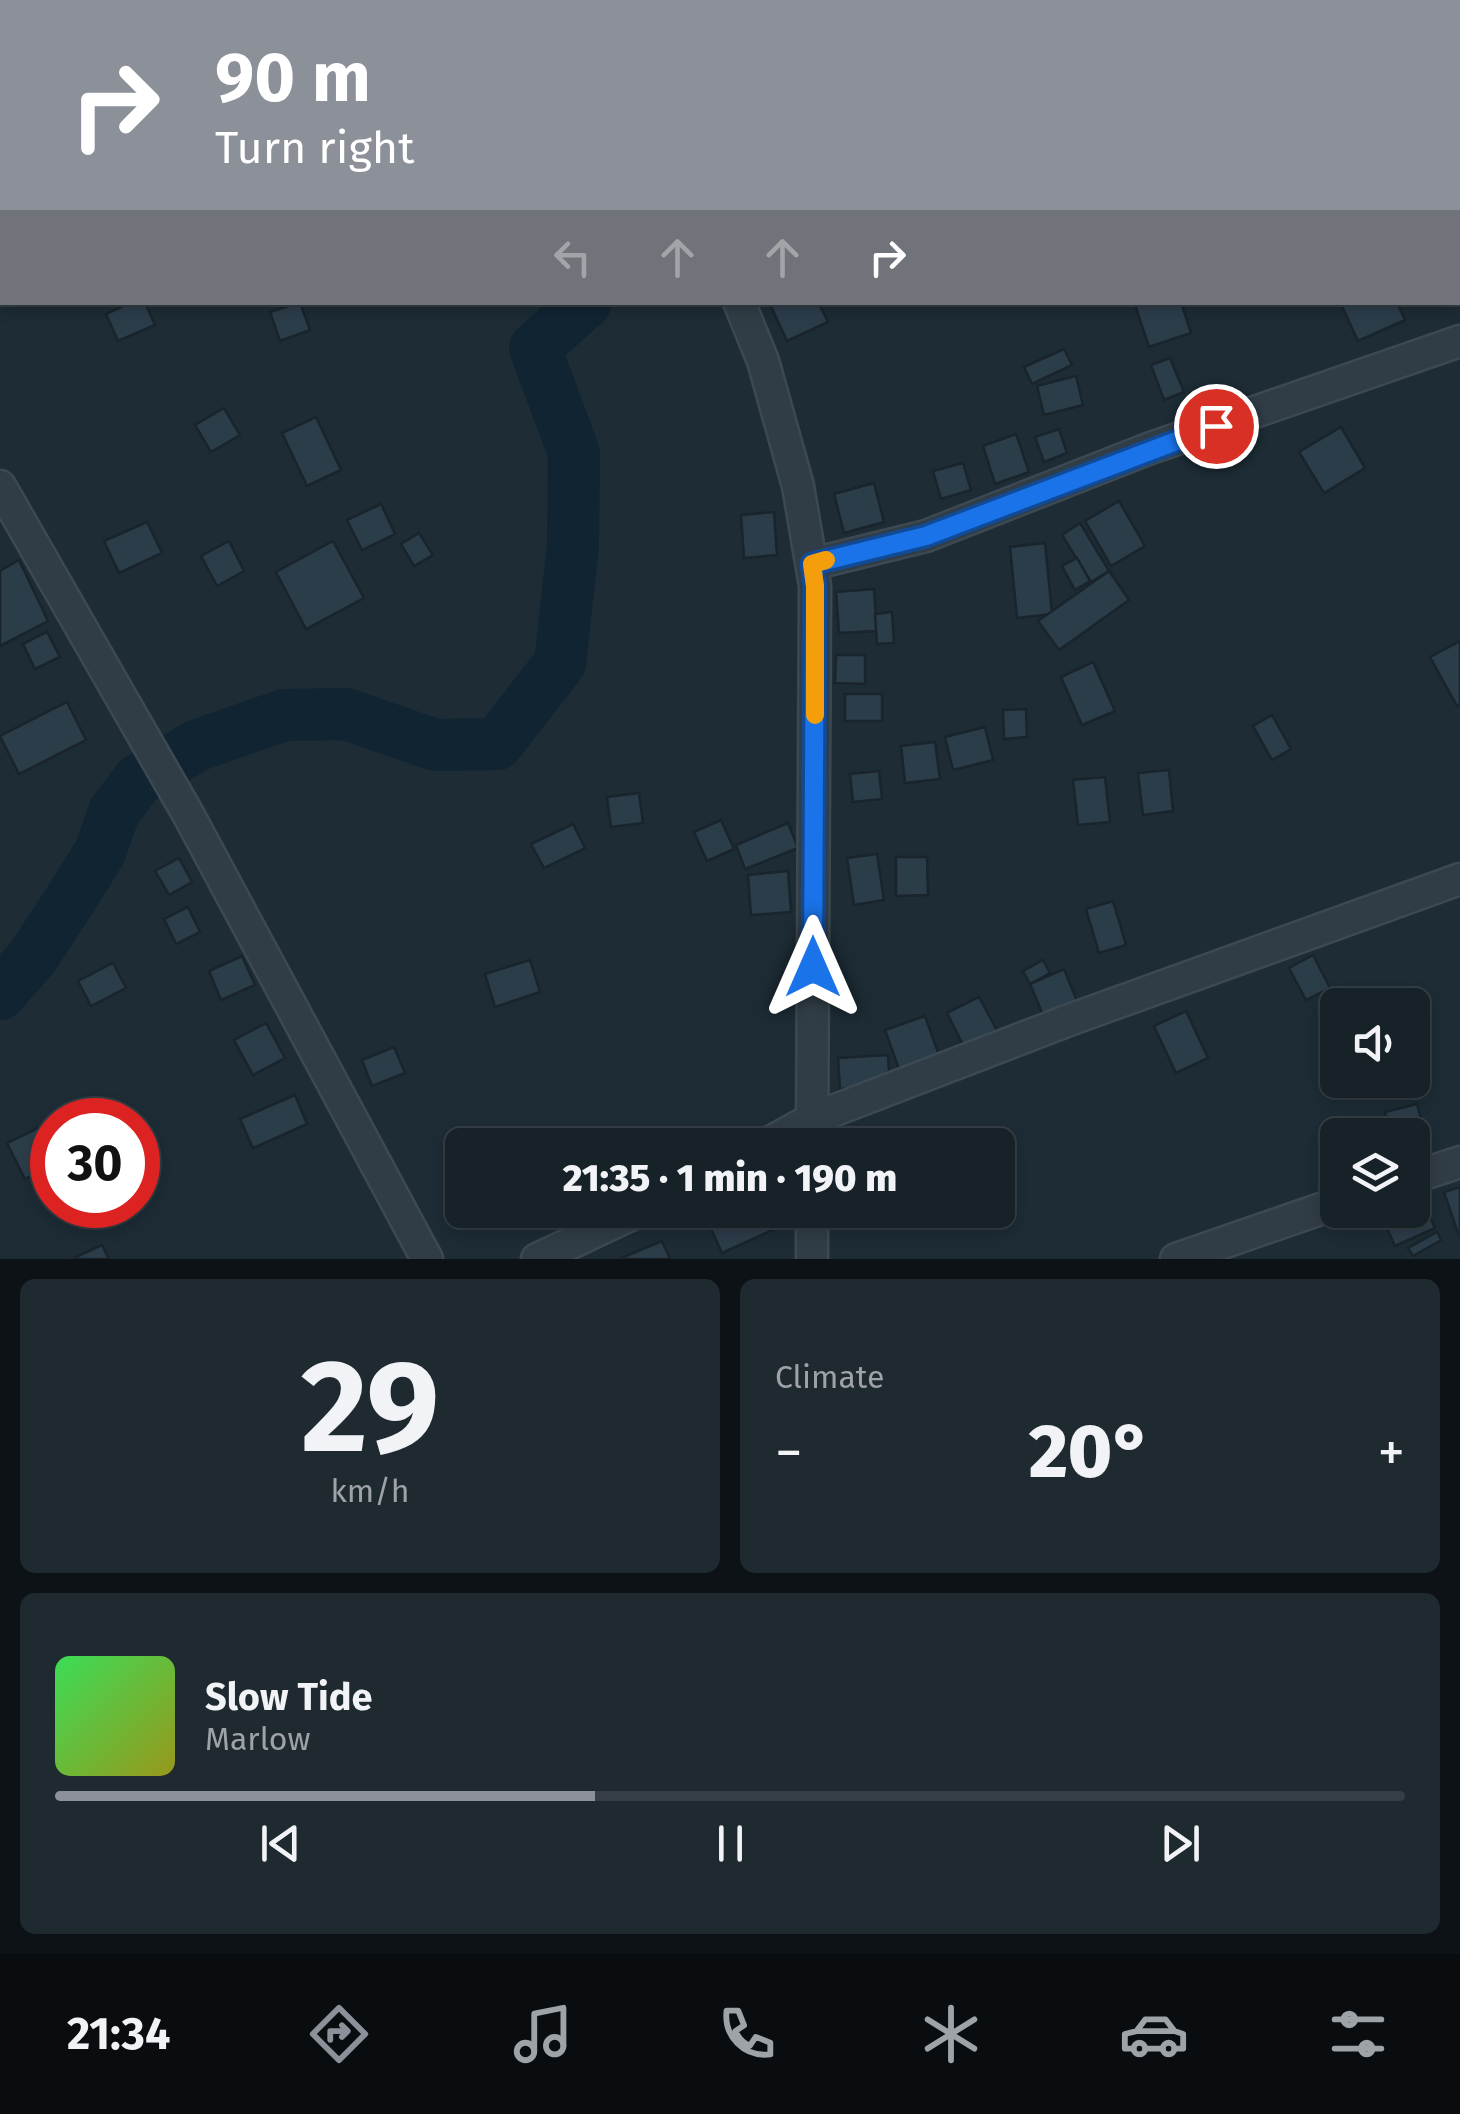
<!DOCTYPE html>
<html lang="en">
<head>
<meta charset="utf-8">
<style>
  body { margin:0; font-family:"Fira Sans",sans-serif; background:#1f2930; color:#f1f3f6; height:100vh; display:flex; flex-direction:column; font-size:38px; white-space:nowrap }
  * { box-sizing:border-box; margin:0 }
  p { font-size:32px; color:#9ea3a8 }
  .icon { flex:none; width:55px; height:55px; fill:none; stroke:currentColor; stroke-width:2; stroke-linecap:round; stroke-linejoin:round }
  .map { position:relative; height:1259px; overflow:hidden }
  .panel { display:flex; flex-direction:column; gap:20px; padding:20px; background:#0c1216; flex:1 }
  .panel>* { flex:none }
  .banner { position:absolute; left:0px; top:0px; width:1460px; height:305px; box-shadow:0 5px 15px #0003,0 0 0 2px #353e45; background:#8c9099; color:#fff; overflow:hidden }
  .buttons { position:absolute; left:1320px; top:988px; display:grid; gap:20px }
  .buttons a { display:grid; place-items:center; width:110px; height:110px; border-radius:15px; background:#162128; box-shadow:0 5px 15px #0003,0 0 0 2px #353e45; font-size:50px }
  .speed { position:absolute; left:30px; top:1098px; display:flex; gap:20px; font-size:50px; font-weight:700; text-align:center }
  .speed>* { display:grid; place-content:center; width:130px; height:130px; border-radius:50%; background:#162128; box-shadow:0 5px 15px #0003,0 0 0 2px #353e45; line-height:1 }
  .speed .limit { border:15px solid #d22; background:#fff; color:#111 }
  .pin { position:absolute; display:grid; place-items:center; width:85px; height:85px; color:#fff; margin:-42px; border:5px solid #fff; border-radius:50%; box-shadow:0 2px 10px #0007 }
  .me { position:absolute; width:110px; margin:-55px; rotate:0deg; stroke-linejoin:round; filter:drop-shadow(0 0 8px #0008) }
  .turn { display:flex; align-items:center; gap:35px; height:210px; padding:0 50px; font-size:45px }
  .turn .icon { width:130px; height:130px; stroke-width:2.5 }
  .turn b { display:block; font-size:70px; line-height:85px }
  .lanes { display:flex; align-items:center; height:95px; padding:0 50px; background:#0003; justify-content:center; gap:50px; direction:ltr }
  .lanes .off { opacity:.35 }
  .big { font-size:75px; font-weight:800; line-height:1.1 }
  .panel .card { flex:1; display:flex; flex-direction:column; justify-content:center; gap:15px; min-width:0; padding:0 35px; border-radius:15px; background:#1f2930 }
  .panel .dial { align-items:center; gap:0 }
  .dial b { font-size:130px; line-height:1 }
  .song { display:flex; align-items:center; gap:30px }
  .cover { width:120px; height:120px; border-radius:15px; background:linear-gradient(135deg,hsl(130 70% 55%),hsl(60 70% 35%)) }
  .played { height:10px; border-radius:5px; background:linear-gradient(90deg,#8c9099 40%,#353e45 40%) }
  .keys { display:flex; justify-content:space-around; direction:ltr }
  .heat { display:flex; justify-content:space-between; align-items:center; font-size:55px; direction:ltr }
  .panel .tiles { flex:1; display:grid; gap:20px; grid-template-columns:1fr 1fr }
  .card:last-child { grid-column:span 2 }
  .trip { position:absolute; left:445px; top:1128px; width:570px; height:100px; border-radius:15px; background:#162128; box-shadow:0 5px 15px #0003,0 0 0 2px #353e45; font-weight:800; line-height:100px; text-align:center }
  .tab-bar { display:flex; height:160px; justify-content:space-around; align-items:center; background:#090d10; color:#9ea3a8 }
  .tab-bar .icon { width:70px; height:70px }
  .tab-bar .current { color:#8c9099 }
  .tab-bar b { font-size:45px; color:#f1f3f6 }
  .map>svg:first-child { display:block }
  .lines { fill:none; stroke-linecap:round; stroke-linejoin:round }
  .river { stroke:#112432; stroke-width:52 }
  .building { fill:#2c3d4a; stroke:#19242c; stroke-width:2.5 }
  .minor-casing { stroke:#3d4952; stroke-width:35 }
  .minor { stroke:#313d46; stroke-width:30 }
  .route-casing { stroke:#114b97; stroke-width:25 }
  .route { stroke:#1a73e8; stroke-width:18 }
  .slow { stroke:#f59e0b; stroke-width:18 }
</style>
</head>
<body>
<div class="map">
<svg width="1460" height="1259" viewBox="0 0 1460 1259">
  <rect width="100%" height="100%" fill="#1d2c35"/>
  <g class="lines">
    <g class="river">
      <path d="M1458,164L1460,165"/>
      <path d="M0,994L32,958L72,897L100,852L114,812L138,780L198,745L284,715L346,714L435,745L497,744L560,663L573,545L574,453L535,348L586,302"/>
    </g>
  </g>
  <g class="building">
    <path d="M132,302H145L155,325L118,341L106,314Z"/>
    <path d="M300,302L310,330L280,341L270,312Z"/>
    <path d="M769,302H818L828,322L787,341Z"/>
    <path d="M1134,302H1181L1191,333L1149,347Z"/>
    <path d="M1340,302H1397L1405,320L1358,341Z"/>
    <path d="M1064,349L1072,365L1032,384L1024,367Z"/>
    <path d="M1170,358L1184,392L1164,400L1151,365Z"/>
    <path d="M1076,376L1083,405L1044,415L1037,386Z"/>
    <path d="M224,408L240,435L211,452L195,425Z"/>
    <path d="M316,417L341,470L307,486L282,433Z"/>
    <path d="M1341,427L1365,468L1324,493L1299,452Z"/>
    <path d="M1059,429L1067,453L1044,462L1035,437Z"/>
    <path d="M1016,434L1029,472L995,484L983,446Z"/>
    <path d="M963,463L971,490L941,499L933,471Z"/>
    <path d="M874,483L884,522L844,533L834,494Z"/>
    <path d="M1119,501L1145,546L1111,566L1085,521Z"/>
    <path d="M381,504L395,534L362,550L347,520Z"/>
    <path d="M774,512L777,555L744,558L741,515Z"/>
    <path d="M147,522L162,553L119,573L104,541Z"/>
    <path d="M1080,523L1109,571L1091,582L1062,535Z"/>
    <path d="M419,533L433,555L414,566L401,544Z"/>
    <path d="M229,541L244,571L217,586L201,556Z"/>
    <path d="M333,541L364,598L306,629L276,572Z"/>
    <path d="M1045,543L1052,614L1017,618L1010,547Z"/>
    <path d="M1077,558L1090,581L1075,590L1062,566Z"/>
    <path d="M19,560L48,621L0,646V571Z"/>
    <path d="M1109,571L1129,600L1059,650L1038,621Z"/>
    <path d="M874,589L877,631L839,633L836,592Z"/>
    <path d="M892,612L894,643L877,644L875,614Z"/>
    <path d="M47,632L60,657L35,669L23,644Z"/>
    <path d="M1460,641V704L1457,706L1430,657Z"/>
    <path d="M836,655H865V684L835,683Z"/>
    <path d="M1093,662L1115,711L1082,725L1061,677Z"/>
    <rect x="845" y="694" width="37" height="27"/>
    <path d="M67,702L86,740L19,774L0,736Z"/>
    <path d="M1026,709L1027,737L1004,739L1003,710Z"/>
    <path d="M1272,715L1291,749L1272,760L1253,726Z"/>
    <path d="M985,727L993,760L953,770L945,737Z"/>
    <path d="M935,742L940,779L905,783L901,746Z"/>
    <path d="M1169,770L1173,811L1143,815L1138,773Z"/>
    <path d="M879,771L882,799L853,802L850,774Z"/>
    <path d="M1105,777L1110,822L1078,825L1073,780Z"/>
    <path d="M639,793L643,823L611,827L607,797Z"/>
    <path d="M721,820L734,849L707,861L694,832Z"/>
    <path d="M788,823L798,848L745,869L736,845Z"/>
    <path d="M573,824L585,848L544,868L531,844Z"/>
    <path d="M877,854L884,900L854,905L847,858Z"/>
    <path d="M896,857H927L928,895L896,896Z"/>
    <path d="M179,858L192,882L169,895L155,871Z"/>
    <path d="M788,871L791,912L751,915L748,875Z"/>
    <path d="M1113,901L1126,945L1099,953L1086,909Z"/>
    <path d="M188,907L200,932L176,944L164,919Z"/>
    <path d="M1313,955L1330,988L1306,1000L1289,968Z"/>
    <path d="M242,956L255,985L221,1000L209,971Z"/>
    <path d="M530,960L540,992L495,1007L485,974Z"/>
    <path d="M1043,960L1050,973L1030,984L1023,971Z"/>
    <path d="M113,963L126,988L91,1006L78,981Z"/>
    <path d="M1064,969L1077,1001L1043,1015L1030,984Z"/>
    <path d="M979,997L999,1034L966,1051L947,1013Z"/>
    <path d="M1186,1011L1208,1058L1176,1073L1154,1026Z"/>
    <path d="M925,1016L940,1058L900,1072L885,1030Z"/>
    <path d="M266,1023L285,1058L253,1075L234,1040Z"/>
    <path d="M394,1047L405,1073L372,1086L362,1060Z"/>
    <path d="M888,1055L890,1086L840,1089L838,1058Z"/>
    <path d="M295,1095L307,1124L253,1148L240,1119Z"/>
    <path d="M1417,1104L1425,1134L1412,1137L1391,1135L1385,1112Z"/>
    <path d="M38,1128L52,1156V1165L25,1179L7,1143Z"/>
    <path d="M1460,1187V1236H1459L1444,1192Z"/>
    <path d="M1421,1197L1435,1228L1395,1246L1381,1215L1392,1210H1412V1201Z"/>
    <path d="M771,1210L779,1227L722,1253L703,1211Z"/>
    <path d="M1437,1232L1441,1240L1413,1256L1408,1248Z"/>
    <path d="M662,1241L670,1259H619Z"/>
    <path d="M102,1245L109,1259H72Z"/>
  </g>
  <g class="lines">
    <g class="minor-casing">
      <g id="minor">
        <path d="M682,2L687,0"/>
        <path d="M0,150L2,149"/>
        <path d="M739,302L763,361L798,486L815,586L812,1145"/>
        <path d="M0,486L188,814L427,1259"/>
        <path d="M812,564L926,536L1148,449L1460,341"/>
        <path d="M765,1145L812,1119L1072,1019L1460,879"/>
        <path d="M1412,1178L1460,1162"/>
        <path d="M537,1259L641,1210"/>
        <path d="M812,1259V1210"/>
        <path d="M1176,1259L1338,1203"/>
      </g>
    </g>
    <use href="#minor" class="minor"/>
  </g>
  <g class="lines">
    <g class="route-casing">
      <path id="route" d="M813,967L815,586L812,564L926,536L1216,426"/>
    </g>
    <use href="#route" class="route"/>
    <path class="slow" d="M815,715V586L812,564L826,560"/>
  </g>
</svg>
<div class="buttons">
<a><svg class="icon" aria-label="sound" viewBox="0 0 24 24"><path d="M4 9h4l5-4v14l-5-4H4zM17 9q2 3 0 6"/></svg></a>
<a><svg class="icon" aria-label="layers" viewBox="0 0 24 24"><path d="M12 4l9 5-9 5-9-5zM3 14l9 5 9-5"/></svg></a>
</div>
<div class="speed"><div class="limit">30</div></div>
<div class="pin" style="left:1216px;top:426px;background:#d93025"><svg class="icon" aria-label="arrive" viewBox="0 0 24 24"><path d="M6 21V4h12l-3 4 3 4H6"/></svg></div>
<svg class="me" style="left:813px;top:967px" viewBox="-20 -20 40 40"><path d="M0-17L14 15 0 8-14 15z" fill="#1a73e8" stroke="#fff" stroke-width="4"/></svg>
<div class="trip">21:35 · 1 min · 190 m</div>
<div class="banner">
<div class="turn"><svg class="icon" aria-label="right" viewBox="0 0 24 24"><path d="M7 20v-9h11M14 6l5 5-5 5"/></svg><div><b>90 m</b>Turn right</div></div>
<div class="lanes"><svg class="icon off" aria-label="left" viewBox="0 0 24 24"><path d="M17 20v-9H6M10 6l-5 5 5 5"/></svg><svg class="icon off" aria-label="ahead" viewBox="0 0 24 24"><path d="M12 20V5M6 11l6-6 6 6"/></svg><svg class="icon off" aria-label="ahead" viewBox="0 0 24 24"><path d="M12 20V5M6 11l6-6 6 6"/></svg><svg class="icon" aria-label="right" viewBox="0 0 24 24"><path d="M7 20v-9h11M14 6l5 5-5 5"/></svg></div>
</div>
</div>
<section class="panel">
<div class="tiles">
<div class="card dial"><b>29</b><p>km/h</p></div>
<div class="card"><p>Climate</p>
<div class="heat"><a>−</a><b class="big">20°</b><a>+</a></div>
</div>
<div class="card">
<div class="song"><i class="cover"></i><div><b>Slow Tide</b><p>Marlow</p></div></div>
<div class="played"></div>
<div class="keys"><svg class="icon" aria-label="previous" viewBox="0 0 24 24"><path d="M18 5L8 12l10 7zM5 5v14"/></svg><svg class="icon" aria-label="pause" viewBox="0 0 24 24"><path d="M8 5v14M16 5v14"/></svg><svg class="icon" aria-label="next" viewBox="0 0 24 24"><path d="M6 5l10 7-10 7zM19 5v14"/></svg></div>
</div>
</div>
</section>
<nav class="tab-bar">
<b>21:34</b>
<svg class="icon current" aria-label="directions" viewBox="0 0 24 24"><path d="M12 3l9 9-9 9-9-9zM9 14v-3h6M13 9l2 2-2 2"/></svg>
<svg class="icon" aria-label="music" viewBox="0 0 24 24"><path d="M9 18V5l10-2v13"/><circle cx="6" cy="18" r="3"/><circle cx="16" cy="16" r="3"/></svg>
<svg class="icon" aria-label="phone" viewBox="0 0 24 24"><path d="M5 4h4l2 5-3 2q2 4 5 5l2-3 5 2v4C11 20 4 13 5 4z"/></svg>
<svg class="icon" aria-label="climate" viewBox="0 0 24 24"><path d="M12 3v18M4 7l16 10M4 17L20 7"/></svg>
<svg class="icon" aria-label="car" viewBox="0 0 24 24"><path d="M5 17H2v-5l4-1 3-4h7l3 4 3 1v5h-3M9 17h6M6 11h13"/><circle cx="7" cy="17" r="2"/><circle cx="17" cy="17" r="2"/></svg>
<svg class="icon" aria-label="filters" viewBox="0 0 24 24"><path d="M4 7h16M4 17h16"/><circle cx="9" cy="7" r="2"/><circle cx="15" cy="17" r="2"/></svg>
</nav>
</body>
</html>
